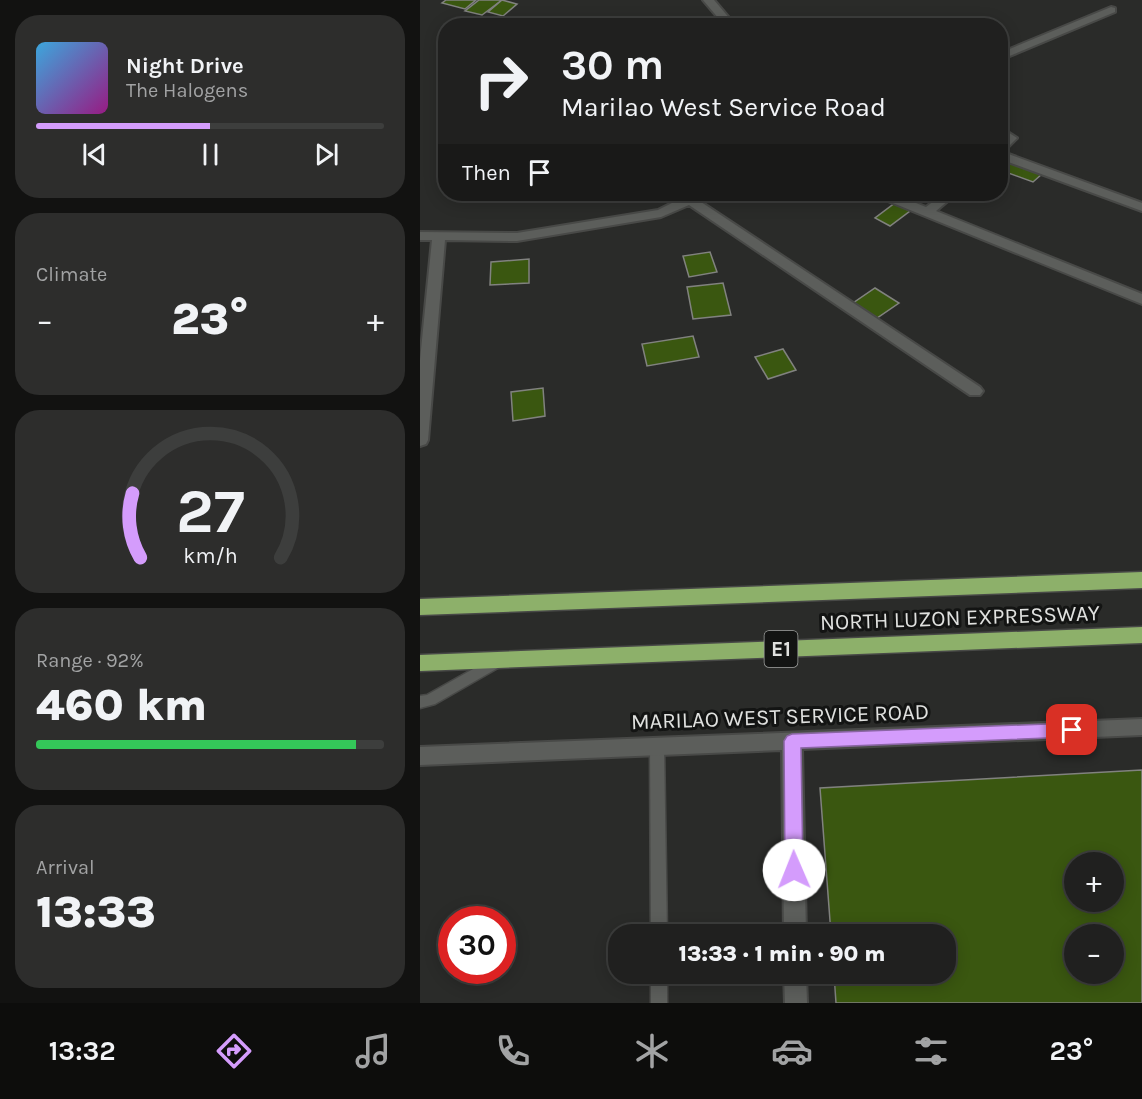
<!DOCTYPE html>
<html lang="en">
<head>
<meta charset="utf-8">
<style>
  body { margin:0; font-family:Karla,sans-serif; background:#2d2d2c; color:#f1f3f6; height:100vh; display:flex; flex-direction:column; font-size:22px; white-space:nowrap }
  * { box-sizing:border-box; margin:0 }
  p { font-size:20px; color:#a2a3a4 }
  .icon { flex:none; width:33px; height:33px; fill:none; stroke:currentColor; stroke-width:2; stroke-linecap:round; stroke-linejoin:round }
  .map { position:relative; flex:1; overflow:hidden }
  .details { display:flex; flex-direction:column; gap:15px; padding:15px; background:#121211; width:420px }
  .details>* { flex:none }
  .banner { position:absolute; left:18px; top:18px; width:570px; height:183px; border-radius:24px; box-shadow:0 3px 15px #0003,0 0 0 2px #3d3e3d; background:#20201f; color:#f1f3f6; overflow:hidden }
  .fabs { position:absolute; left:644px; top:852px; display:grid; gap:12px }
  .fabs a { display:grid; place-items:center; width:60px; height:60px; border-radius:50%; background:#20201f; box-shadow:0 3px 15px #0003,0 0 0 2px #3d3e3d; font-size:30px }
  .speed { position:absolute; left:18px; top:906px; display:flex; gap:12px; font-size:30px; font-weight:700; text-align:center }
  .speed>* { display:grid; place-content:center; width:78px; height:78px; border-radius:50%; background:#20201f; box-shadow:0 3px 15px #0003,0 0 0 2px #3d3e3d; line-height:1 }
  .speed .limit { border:9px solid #d22; background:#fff; color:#111 }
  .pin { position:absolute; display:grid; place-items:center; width:51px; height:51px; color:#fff; margin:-26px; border-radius:12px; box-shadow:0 3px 9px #0006 }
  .me { position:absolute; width:66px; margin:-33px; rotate:359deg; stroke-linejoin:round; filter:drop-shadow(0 0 4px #0008) }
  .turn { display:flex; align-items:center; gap:21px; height:126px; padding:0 24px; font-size:27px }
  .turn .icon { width:78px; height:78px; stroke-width:2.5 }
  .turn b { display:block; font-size:42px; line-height:51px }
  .then { display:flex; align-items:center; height:57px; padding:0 24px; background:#0003; gap:12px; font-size:22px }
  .big { font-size:45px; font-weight:800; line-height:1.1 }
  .details .card { flex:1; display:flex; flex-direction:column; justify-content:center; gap:9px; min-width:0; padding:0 21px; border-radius:24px; background:#2d2d2c }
  .details .dial { align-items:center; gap:0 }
  .dial svg { height:156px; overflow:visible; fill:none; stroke:#3d3e3d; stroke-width:7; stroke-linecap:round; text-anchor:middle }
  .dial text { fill:#f1f3f6; stroke:none }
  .song { display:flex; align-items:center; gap:18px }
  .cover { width:72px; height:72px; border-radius:9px; background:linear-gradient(135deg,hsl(200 70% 55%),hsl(310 70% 35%)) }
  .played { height:6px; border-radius:3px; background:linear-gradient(90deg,#d49cfc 50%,#3d3e3d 50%) }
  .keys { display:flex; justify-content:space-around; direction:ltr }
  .heat { display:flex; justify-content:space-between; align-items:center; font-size:33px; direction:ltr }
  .charge { height:9px; border-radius:4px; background:linear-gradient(90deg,#34c759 92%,#3d3e3d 0) }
  .trip { position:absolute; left:188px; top:924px; width:348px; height:60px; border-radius:24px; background:#20201f; box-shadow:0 3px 15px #0003,0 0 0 2px #3d3e3d; font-weight:800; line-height:60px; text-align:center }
  .tabs { display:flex; height:96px; justify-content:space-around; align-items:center; background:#0d0d0c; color:#a2a3a4 }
  .tabs .icon { width:42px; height:42px }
  .tabs .on { color:#d49cfc }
  .tabs b { font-size:27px; color:#f1f3f6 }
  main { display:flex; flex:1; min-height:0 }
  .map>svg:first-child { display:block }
  .building { fill:#3a5710; stroke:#81827f; stroke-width:1.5; fill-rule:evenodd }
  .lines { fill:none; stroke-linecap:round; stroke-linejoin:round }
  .service-casing { stroke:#484947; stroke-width:3 }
  .minor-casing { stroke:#484947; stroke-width:4 }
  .motorway-casing { stroke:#484947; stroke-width:3 }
  .service { fill:#5c5e5b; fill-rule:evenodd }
  .minor { fill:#5c5e5b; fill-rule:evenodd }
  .motorway { fill:#8db06a; fill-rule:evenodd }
  .route { fill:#d49cfc; stroke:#8a65a4; stroke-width:1.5 }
  .labels { text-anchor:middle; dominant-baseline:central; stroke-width:6; stroke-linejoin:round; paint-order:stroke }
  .shield { fill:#131413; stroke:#a2a4a2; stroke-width:1.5 }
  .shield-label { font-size:21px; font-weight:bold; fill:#e0e1df }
  .street-label { font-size:22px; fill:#e0e1df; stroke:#131413 }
</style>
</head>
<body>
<main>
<section class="details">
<div class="card">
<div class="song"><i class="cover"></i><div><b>Night Drive</b><p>The Halogens</p></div></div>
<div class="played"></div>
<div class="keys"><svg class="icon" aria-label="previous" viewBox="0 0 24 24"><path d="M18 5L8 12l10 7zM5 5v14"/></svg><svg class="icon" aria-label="pause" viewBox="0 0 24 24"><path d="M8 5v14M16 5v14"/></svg><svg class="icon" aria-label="next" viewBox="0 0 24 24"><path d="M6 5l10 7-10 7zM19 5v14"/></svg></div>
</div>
<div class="card"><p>Climate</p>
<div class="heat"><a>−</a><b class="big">23°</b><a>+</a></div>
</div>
<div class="card dial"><svg viewBox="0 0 100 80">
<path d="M14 69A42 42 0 1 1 86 69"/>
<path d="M14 69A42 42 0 0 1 10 36" stroke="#d49cfc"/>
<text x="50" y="56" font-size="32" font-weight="700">27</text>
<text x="50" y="72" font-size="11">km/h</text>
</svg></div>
<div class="card"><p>Range · 92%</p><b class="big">460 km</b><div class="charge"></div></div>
<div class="card"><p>Arrival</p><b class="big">13:33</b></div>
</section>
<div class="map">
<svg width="722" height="1003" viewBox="0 0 722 1003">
  <rect width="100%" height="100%" fill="#2a2b29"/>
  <g class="building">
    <path d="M26,0H56L45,9L22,3Z"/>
    <path d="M59,0H82L62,15L45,11Z"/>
    <path d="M82,0L97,4L83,16L68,12Z"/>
    <path d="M585,160L622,174L613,182L580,170V165Z"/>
    <path d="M475,203L490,211L470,226L455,218Z"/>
    <path d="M290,252L297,272L269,277L263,256Z"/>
    <path d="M109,259V283L70,285L71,262Z"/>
    <path d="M303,283L311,315L273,319L267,287Z"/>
    <path d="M455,288L479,303L457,318L433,303Z"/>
    <path d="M273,336L279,357L227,366L222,344Z"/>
    <path d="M363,349L376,370L348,379L335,357Z"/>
    <path d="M123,388L125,416L93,421L91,392Z"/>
    <path d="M722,770V1003H416L414,974H525V934H411L400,788ZM654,862H693V902H654ZM654,934H693V974H654Z"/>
  </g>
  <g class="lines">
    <g class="service-casing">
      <g id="service">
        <path d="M78,655L83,657L85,661L83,665L15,704L0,708V696L7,695Z"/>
        <path d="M237,740L242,742L244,746L247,934H231L230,746L232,742Z"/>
        <rect x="231" y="974" width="16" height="29"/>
      </g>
    </g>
    <g class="minor-casing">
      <g id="minor">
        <path d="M283,0H294L316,26H305Z"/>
        <path d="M691,7L695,8V12L580,60V53Z"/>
        <path d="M580,127L597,138L583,152L722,203V211L580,159V142L584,139L580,137Z"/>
        <path d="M270,194H284L278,200L560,387L563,391L560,395H550L269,205L241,217L97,241L25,240L8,440L6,444L0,446V360L12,240H0V232L97,233L238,210Z"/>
        <path d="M457,194H473L506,207L523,194H536L516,211L722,294V304L458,197Z"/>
        <path d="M722,719V735L382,749L386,934H364L362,750L0,765V747Z"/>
        <path d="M364,974H386L387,1003H365Z"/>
      </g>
    </g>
    <g class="motorway-casing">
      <g id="motorway">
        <path d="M722,572V588L0,615V599Z"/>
        <path d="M722,627V643L0,671V655Z"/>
      </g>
    </g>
    <use href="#service" class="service"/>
    <use href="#minor" class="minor"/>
    <use href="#motorway" class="motorway"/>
  </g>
  <path class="route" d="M652,723L658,725L660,730L658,735L652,737L381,748L383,870L380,876L374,878L368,876L365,870L364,741L367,736L372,734Z"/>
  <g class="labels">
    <rect class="shield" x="344.5" y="631" width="33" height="36" rx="4.5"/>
    <g class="shield-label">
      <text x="361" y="649">E1</text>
    </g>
    <g class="street-label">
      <text transform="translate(540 618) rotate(-2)">NORTH LUZON EXPRESSWAY</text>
      <text transform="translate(360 717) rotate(-2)">MARILAO WEST SERVICE ROAD</text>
    </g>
  </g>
</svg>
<div class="fabs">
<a>+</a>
<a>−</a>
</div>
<div class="speed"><div class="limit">30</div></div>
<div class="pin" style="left:652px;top:730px;background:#d93025"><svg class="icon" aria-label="arrive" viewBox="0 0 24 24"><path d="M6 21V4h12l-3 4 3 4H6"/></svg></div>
<svg class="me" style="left:374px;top:870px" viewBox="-20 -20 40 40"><circle r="19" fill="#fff"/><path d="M0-13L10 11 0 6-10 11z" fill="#d49cfc"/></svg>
<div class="trip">13:33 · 1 min · 90 m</div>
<div class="banner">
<div class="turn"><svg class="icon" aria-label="right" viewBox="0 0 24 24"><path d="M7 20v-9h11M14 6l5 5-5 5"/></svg><div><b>30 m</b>Marilao West Service Road</div></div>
<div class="then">Then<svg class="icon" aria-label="arrive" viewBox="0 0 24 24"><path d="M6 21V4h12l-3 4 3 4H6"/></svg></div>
</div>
</div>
</main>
<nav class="tabs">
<b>13:32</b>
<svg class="icon on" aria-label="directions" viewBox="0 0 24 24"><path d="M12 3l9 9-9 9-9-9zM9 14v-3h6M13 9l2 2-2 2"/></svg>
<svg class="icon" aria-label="music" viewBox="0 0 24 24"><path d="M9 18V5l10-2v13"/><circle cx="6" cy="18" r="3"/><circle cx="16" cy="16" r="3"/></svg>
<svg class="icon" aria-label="phone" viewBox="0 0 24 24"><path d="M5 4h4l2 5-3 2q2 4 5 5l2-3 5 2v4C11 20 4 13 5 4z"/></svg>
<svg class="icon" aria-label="climate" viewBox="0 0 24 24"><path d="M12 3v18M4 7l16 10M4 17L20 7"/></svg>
<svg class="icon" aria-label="car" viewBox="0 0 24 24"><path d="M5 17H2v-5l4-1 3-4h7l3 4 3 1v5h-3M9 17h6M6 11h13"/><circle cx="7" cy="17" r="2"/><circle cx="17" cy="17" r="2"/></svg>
<svg class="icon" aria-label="filters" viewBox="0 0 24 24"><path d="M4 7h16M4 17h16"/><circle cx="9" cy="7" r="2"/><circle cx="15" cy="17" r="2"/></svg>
<b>23°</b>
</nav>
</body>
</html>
